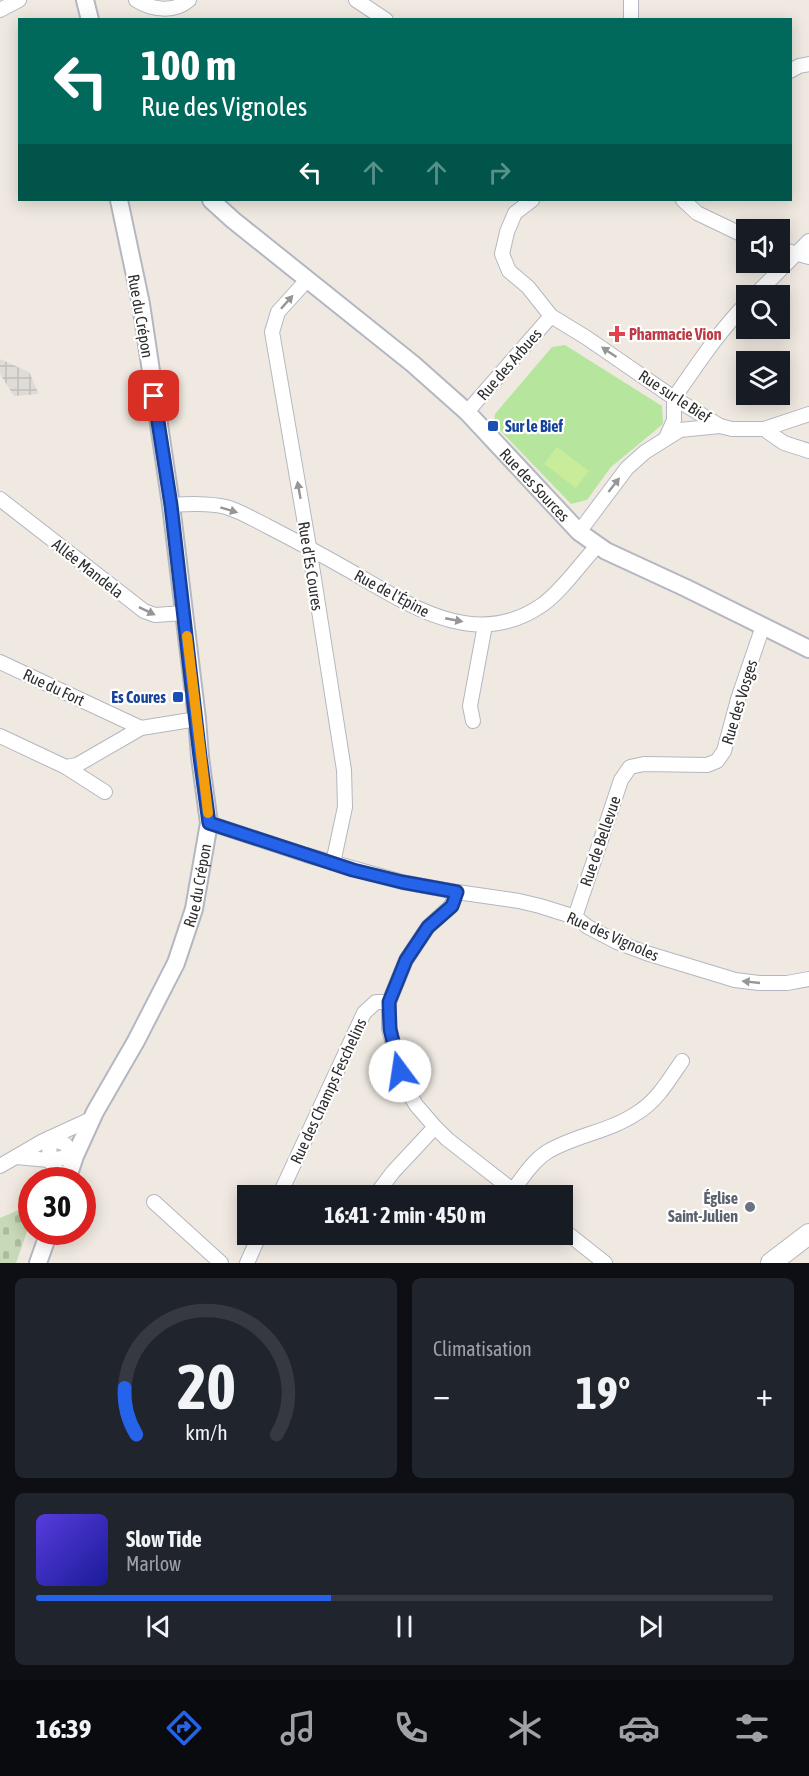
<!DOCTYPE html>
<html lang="fr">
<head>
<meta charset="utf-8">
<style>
  body { margin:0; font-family:"Asap Condensed",sans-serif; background:#20242c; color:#f1f3f6; height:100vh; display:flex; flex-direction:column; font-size:22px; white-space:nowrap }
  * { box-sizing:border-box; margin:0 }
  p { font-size:20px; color:#9ea1a6 }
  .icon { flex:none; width:33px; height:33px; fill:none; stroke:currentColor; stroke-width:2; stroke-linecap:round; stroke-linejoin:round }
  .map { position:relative; height:1263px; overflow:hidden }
  .panel { display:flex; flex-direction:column; gap:15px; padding:15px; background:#0d0f14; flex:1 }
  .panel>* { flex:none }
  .guide { position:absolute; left:18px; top:18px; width:774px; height:183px; border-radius:0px; box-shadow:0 3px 15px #0003; background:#00695c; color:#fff; overflow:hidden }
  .buttons { position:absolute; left:736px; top:219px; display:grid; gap:12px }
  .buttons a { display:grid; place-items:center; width:54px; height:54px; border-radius:0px; background:#171b24; box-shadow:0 3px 15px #0003; font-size:30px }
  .speed { position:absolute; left:18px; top:1167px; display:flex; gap:12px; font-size:30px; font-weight:700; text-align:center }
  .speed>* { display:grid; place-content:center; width:78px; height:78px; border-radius:50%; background:#171b24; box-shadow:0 3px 15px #0003; line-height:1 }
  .speed .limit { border:9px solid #d22; background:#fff; color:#111 }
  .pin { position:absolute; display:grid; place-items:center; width:51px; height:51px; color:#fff; margin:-26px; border-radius:12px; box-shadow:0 3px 9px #0006 }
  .me { position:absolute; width:66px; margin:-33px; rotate:346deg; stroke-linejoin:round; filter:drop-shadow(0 0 4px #0008) }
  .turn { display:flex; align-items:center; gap:21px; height:126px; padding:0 24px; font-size:27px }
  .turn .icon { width:78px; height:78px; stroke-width:2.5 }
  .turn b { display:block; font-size:42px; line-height:51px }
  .lanes { display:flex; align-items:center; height:57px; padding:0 24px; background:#0003; justify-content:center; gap:30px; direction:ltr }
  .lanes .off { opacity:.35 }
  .big { font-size:45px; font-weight:700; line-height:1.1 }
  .panel .card { flex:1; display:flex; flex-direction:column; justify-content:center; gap:9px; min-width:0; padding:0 21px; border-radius:9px; background:#20242c }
  .panel .dial { align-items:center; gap:0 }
  .dial svg { height:156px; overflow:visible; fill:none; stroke:#363941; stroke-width:7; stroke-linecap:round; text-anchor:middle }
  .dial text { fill:#f1f3f6; stroke:none }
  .song { display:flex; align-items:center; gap:18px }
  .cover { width:72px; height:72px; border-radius:9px; background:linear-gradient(135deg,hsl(250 70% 55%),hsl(240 70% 35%)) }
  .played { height:6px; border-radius:3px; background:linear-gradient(90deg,#2563eb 40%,#363941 40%) }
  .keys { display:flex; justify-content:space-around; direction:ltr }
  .heat { display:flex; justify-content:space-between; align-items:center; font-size:33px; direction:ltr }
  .panel .tiles { flex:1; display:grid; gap:15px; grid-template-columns:1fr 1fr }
  .card:last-child { grid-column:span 2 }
  .trip { position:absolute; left:237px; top:1185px; width:336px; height:60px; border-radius:0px; background:#171b24; box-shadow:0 3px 15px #0003; font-weight:700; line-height:60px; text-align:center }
  .dock { display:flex; height:96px; justify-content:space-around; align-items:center; background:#090b0e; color:#9ea1a6 }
  .dock .icon { width:42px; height:42px }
  .dock .selected { color:#2563eb }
  .dock b { font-size:27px; color:#f1f3f6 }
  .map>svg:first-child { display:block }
  .grass { fill:#b6e59e }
  .cemetery { fill:url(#cemetery-stones) }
  .pitch { fill:#c9ec9a }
  .plaza { fill:url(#plaza-grid) }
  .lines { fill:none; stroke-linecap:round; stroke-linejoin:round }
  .minor-casing { stroke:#b4b7c1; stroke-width:16 }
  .tertiary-casing { stroke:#b4b7c1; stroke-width:20 }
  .secondary-casing { stroke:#b4b7c1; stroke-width:22 }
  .minor { stroke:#fff; stroke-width:14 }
  .tertiary { stroke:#fff; stroke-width:16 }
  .secondary { stroke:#fff; stroke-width:20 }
  .oneway { fill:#969696 }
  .route-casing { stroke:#184099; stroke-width:15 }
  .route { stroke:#2563eb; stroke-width:10 }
  .slow { stroke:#f59e0b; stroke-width:10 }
  .health-dot { fill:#e0444e; stroke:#fff; stroke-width:2 }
  .transit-dot { fill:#1a4fb4; stroke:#fff; stroke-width:2 }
  .worship-dot { fill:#6b7280; stroke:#fff; stroke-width:2 }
  .labels { text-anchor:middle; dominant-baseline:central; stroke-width:4.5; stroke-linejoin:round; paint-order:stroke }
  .street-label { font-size:16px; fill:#2e2e2e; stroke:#fff }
  .health-label { font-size:16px; font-weight:bold; fill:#be3a42; stroke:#fff; text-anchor:start }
  .transit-label { font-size:16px; font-weight:bold; fill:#164399; stroke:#fff; text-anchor:start }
  .worship-label { font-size:16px; font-weight:bold; fill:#5b616d; stroke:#fff; text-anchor:end }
</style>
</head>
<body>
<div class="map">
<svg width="809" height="1263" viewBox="0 0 809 1263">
  <defs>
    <pattern id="cemetery-stones" width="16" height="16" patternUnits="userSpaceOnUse" patternTransform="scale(1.5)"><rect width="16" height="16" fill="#c8d9b8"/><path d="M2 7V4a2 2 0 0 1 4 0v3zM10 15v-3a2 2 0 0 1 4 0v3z" fill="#acbb9e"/></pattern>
    <pattern id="plaza-grid" width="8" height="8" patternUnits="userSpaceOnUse" patternTransform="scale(1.5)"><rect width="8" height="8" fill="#dfdcd8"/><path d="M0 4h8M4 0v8" fill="none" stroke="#c0bdba"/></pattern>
  </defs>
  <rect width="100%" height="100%" fill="#efe9e1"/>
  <path class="grass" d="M565,345L662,406L663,424L611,467L587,500L571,504L494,424L495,414L552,347Z"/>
  <path class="cemetery" d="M31,1205V1220L16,1263H0V1218Z"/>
  <path class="pitch" d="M557,447L589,471L576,488L544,464Z"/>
  <path class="plaza" d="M0,359L29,372L39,394L14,396L0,374Z"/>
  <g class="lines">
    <g class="minor-casing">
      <g id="minor">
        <path d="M136,0C152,10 174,13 189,0"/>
        <path d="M356,0L386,20"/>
        <path d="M631,0V20"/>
        <path d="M0,10L19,0"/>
        <path d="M790,71L799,66L809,64"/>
        <path d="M532,200L515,213L507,232L502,254L509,271L528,287L551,316L587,338L674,398L720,426L732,429H764L784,443L809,451"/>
        <path d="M683,200L697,213L747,237"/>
        <path d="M780,249L809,257"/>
        <path d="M307,280L278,312L272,332L309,547L344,770L345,807L333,863"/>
        <path d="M754,296L809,241"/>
        <path d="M674,398C697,365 719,331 747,303"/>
        <path d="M467,412L551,316"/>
        <path d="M764,429L809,414"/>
        <path d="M666,438L674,420V398"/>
        <path d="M0,499L144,611L155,615L184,613"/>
        <path d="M171,505C189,504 208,503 226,507C240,511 255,520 267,526C296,541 324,556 352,572C411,606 476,651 542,605C561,592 581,563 598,545"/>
        <path d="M579,532L627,468L645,452L680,430L720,426"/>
        <path d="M0,662L141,728"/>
        <path d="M473,721L470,706L485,625"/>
        <path d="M0,736L66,767L77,765L141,728L197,719"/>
        <path d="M66,767L105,792"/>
        <path d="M209,823L306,855L402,882L457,892L519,901L540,906L575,917L588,927L617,942L646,953L735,980L759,983H787L809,979"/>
        <path d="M457,892L451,906L428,927L406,960L389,1002V1029L403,1082L416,1105L435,1127L447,1139L520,1196"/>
        <path d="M575,917L621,780L630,767L644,764L707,765L717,761L724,751L738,699L763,626"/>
        <path d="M16,1157L49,1160L75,1156"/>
        <path d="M0,1166L43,1141L91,1119"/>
        <path d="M64,1180L49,1160L50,1138L65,1144L75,1156"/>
        <path d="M513,1190C523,1177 533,1161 547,1152C575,1135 609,1132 637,1113C657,1101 669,1080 682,1061"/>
        <path d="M279,1196L364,1013L376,1002H389"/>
        <path d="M375,1196L393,1172L435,1127"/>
        <path d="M154,1202L221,1263"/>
        <path d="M562,1229L605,1263"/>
        <path d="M247,1263L260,1234"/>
      </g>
    </g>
    <g class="tertiary-casing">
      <g id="tertiary">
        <path d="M85,0L90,20"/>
        <path id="s1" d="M211,200L233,220L413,364L467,412L579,532L606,551L686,588L809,649"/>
        <path id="s2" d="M67,1180L75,1156L95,1112L136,1041L176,963L194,909L209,823L200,757L197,719L171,505L141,304L119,200"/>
        <path d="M38,1263L49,1232"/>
      </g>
    </g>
    <g class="secondary-casing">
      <path id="secondary" d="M771,1263L809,1234"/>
    </g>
    <use href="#minor" class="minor"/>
    <use href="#tertiary" class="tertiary"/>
    <use href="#secondary" class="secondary"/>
  </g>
  <defs><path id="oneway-solid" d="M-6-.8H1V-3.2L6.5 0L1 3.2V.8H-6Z" transform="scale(1.5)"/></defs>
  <g class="oneway">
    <use href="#oneway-solid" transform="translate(287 302) rotate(-48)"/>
    <use href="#oneway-solid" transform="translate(609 352) rotate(-146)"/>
    <use href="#oneway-solid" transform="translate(614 485) rotate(-52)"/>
    <use href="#oneway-solid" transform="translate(299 490) rotate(-100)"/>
    <use href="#oneway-solid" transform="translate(229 510) rotate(17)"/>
    <use href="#oneway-solid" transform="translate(147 611) rotate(26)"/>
    <use href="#oneway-solid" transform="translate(454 620) rotate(11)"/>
    <use href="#oneway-solid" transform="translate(751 982) rotate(-174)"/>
  </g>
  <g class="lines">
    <g class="route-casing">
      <path id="route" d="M154,396L171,505L200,757L209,823L353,870L402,882L457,892L452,906L428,927L406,960L389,1002L390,1029L400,1071"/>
    </g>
    <use href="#route" class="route"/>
    <path class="slow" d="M187,636L208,813"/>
  </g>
  <path class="health-dot" d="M614 325h6v6h6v6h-6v6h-6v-6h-6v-6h6z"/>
  <g class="transit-dot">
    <rect x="487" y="420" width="12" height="12" rx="3"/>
    <rect x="172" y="691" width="12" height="12" rx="3"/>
  </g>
  <circle class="worship-dot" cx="750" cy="1207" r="6"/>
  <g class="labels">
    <g class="street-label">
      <text transform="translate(141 316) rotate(80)">Rue du Crépon</text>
      <text transform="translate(509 364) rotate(-49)">Rue des Arbues</text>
      <text transform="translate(675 396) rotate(33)">Rue sur le Bief</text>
      <text stroke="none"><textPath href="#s1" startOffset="432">Rue des Sources</textPath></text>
      <text transform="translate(311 566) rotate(81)">Rue d'Es Coures</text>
      <text transform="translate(88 568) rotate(38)">Allée Mandela</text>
      <text transform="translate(392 593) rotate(28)">Rue de l'Épine</text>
      <text transform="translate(54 687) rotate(25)">Rue du Fort</text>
      <text transform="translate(739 702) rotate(-73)">Rue des Vosges</text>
      <text transform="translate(600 841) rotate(-71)">Rue de Bellevue</text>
      <text stroke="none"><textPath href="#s2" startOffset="324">Rue du Crépon</textPath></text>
      <text transform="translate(613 936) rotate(24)">Rue des Vignoles</text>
      <text transform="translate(328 1091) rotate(-65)">Rue des Champs Feschelins</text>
    </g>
    <g class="health-label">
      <text x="629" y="334">Pharmacie Vion</text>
    </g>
    <g class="transit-label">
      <text x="505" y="426">Sur le Bief</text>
      <text x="166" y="697" text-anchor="end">Es Coures</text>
    </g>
    <g class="worship-label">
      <text x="738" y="1198">Église<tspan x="738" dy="18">Saint-Julien</tspan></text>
    </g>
  </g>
</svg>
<div class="buttons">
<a><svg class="icon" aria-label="sound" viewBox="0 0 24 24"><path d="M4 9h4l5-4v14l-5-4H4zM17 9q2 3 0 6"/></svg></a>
<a><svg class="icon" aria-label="search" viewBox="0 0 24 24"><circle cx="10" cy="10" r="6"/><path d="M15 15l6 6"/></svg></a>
<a><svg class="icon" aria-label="layers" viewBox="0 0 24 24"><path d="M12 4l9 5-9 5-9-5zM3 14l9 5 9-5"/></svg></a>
</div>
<div class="speed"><div class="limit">30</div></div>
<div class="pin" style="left:154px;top:396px;background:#d93025"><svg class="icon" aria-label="arrive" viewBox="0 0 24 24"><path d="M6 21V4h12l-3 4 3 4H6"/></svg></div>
<svg class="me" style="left:400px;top:1071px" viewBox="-20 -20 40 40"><circle r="19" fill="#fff"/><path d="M0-13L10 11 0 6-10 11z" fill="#2563eb"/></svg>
<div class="trip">16:41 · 2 min · 450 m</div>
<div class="guide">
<div class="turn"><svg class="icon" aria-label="left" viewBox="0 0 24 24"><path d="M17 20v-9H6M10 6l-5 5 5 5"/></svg><div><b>100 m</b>Rue des Vignoles</div></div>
<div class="lanes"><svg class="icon" aria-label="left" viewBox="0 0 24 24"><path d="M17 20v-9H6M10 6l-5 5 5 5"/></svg><svg class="icon off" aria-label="ahead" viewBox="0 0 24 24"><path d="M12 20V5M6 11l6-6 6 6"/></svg><svg class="icon off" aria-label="ahead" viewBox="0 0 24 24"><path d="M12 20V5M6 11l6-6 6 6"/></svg><svg class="icon off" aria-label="right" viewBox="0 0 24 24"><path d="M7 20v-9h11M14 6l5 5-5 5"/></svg></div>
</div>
</div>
<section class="panel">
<div class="tiles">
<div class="card dial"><svg viewBox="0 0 100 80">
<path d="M14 69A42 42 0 1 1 86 69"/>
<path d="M14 69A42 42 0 0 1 8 45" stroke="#2563eb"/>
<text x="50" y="56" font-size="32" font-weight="700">20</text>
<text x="50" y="72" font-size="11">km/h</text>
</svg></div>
<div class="card"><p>Climatisation</p>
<div class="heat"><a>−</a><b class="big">19°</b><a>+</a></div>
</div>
<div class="card">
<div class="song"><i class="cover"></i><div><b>Slow Tide</b><p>Marlow</p></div></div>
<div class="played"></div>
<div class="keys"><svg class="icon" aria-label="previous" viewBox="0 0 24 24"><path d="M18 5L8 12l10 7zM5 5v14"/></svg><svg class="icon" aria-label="pause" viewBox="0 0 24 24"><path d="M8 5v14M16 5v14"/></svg><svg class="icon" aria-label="next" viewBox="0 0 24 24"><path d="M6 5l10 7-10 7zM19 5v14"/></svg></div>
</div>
</div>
</section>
<nav class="dock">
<b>16:39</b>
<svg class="icon selected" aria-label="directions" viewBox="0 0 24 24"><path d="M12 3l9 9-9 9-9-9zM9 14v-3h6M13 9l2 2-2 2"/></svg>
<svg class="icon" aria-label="music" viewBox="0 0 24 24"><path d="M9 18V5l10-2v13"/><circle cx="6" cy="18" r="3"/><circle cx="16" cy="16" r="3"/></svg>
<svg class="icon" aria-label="phone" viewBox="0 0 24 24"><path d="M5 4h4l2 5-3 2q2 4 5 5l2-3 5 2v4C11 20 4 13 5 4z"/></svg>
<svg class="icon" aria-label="climate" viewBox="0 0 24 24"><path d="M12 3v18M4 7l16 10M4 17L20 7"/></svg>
<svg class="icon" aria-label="car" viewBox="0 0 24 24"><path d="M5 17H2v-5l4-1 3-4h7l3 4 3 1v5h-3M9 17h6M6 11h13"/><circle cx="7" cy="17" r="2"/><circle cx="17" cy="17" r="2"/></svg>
<svg class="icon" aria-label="filters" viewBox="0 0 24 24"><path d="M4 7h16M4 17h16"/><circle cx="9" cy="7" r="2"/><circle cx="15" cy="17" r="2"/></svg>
</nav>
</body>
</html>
